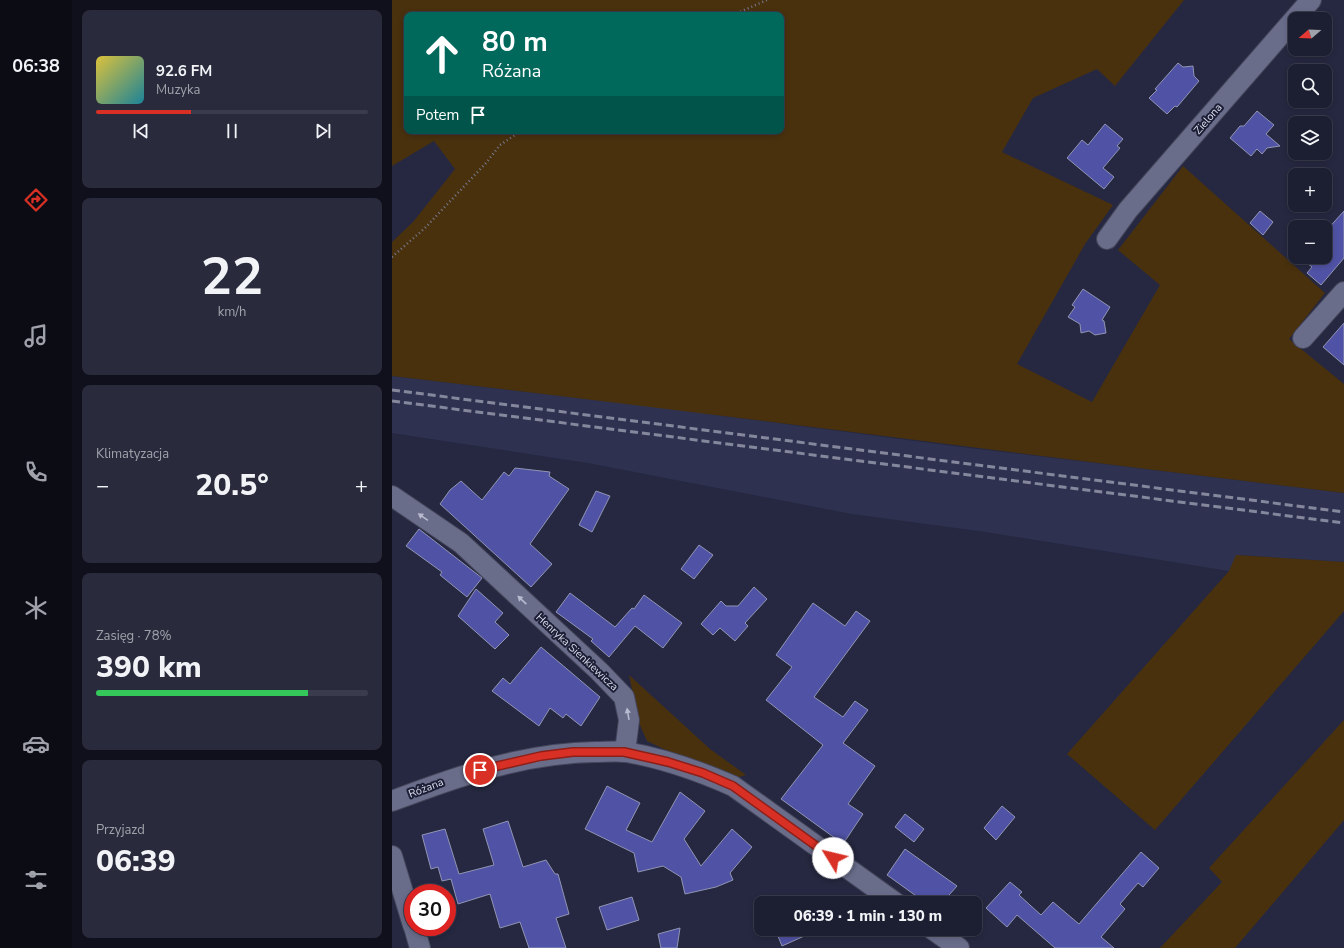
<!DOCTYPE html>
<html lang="pl">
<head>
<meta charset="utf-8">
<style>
  body { margin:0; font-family:"Nunito Sans",sans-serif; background:#292b3d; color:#f1f3f6; height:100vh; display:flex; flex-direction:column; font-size:15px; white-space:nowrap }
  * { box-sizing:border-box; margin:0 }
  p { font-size:13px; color:#a0a2ab }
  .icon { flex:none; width:22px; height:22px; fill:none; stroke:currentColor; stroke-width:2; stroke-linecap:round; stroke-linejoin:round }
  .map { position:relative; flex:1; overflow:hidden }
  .drawer { display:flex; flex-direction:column; gap:10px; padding:10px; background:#0f101b; width:320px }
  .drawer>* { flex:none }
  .guide { position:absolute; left:12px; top:12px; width:380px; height:122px; border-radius:8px; box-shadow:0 2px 6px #0003,0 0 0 1px #3a3c4d; background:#00695c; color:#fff; overflow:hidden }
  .needle { width:26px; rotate:251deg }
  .buttons { position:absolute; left:896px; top:12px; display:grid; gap:8px }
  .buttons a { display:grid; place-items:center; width:44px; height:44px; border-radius:8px; background:#1c1e31; box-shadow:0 2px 6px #0003,0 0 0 1px #3a3c4d; font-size:20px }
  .speed { position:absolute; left:12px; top:884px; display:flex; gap:8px; font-size:20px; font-weight:700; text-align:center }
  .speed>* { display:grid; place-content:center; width:52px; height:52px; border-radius:50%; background:#1c1e31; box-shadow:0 2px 6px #0003,0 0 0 1px #3a3c4d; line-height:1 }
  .speed .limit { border:6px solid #d22; background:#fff; color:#111 }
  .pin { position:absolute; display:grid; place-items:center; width:34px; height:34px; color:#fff; margin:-17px; border:2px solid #fff; border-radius:50%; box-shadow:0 1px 4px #0007 }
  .me { position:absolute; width:44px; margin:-22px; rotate:306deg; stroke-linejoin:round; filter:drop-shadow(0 0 3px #0008) }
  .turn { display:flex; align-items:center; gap:14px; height:84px; padding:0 12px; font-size:18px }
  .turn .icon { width:52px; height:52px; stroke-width:2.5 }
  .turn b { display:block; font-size:28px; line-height:34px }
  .then { display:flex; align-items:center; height:38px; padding:0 12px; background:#0003; gap:8px; font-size:15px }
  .big { font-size:30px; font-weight:800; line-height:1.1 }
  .drawer .card { flex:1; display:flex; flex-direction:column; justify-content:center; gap:6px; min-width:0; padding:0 14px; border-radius:8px; background:#292b3d }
  .drawer .dial { align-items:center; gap:0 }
  .dial b { font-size:52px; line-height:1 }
  .song { display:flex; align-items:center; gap:12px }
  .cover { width:48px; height:48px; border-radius:6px; background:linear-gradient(135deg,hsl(50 70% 55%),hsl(190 70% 35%)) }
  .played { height:4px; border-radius:2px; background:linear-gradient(90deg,#d93025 35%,#3a3c4d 35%) }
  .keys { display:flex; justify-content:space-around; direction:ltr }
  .heat { display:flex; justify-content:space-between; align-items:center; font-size:22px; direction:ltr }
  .charge { height:6px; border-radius:3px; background:linear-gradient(90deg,#34c759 78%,#3a3c4d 0) }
  .trip { position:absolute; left:362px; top:896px; width:228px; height:40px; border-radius:8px; background:#1c1e31; box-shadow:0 2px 6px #0003,0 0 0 1px #3a3c4d; font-weight:800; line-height:40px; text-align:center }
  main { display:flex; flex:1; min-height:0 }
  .dock { display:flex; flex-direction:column; width:72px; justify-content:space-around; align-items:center; background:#0b0c14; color:#a0a2ab }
  .dock .icon { width:28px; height:28px }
  .dock .active { color:#d93025 }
  .dock b { font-size:18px; color:#f1f3f6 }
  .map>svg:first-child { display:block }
  .built { fill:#2e3250 }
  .green { fill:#49310e; fill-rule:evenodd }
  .building { fill:#5053a5; stroke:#9195b3 }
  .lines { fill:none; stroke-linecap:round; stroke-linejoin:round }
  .street-casing { stroke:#44455a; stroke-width:22 }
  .path { stroke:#777a8f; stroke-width:2.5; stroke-dasharray:1 3; stroke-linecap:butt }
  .street { stroke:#696d8a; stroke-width:20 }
  .rail { stroke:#85889c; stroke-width:3; stroke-dasharray:8 4; stroke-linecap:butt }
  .oneway { fill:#b8bbcf }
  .route-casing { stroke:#8d1f18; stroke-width:10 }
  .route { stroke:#d93025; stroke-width:7 }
  .labels { text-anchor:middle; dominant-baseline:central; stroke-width:4; stroke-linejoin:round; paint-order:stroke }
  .street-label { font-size:11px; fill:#dadded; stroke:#1c1e36 }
</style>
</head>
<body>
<main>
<nav class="dock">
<b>06:38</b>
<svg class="icon active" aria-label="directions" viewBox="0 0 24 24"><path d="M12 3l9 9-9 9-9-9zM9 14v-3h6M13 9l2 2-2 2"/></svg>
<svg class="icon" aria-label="music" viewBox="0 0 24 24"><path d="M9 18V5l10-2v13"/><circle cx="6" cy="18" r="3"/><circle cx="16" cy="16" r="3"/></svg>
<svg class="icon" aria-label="phone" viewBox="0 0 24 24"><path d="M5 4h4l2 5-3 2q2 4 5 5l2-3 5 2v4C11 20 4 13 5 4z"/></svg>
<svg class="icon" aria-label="climate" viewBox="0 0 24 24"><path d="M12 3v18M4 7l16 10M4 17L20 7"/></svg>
<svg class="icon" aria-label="car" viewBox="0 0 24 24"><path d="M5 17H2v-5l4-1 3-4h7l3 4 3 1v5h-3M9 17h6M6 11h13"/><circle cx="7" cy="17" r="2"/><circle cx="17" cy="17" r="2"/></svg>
<svg class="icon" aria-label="filters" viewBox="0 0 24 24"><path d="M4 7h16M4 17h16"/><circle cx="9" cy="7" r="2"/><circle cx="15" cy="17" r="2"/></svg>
</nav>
<section class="drawer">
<div class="card">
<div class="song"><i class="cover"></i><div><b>92.6 FM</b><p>Muzyka</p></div></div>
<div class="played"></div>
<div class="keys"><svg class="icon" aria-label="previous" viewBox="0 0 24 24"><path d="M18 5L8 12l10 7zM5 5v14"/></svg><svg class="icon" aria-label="pause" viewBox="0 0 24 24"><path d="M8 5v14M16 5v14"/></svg><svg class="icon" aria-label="next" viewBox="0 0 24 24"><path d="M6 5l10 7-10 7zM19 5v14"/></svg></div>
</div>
<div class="card dial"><b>22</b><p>km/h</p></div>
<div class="card"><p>Klimatyzacja</p>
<div class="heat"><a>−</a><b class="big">20.5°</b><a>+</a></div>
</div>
<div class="card"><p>Zasięg · 78%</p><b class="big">390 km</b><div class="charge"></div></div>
<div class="card"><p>Przyjazd</p><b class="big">06:39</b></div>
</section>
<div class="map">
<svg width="952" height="948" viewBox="0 0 952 948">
  <rect width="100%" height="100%" fill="#262841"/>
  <path class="built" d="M0,376L262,407L569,447L952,493V562L845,555L837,571L594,532L460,514L196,463L0,433Z"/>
  <g class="green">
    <path d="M0,0H792L723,86L705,69L641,98L610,152L721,205L693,244L625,364L700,402L768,285L726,250L791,166L933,293L897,339L952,384V493C635,455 318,413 0,376V242L21,222L63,169L42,141L0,166ZM15,15H389V131H15Z"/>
    <path d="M844,555L952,562V611L763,830L675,754L837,571Z"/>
    <path d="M237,675L318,749L354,775L343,778L336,773L276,751L255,741L247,723Z"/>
    <path d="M952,720V820L843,948H768L830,882L817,868Z"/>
  </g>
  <g class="building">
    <path d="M786,63L791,67L801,66L802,76L807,81L785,107L783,106L775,114L757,98L765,90L763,89Z"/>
    <path d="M865,111L882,125L874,134L888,146L875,148L870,154L865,149L859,156L838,138L848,126H852Z"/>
    <path d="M713,124L731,139L725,146L728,148L711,168L722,177L712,189L675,158L690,140L696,145Z"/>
    <path d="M868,211L881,222L871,235L858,223Z"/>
    <path d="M952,211V258L929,285L915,273L920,267L908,257H933V232Z"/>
    <path d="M691,289L718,307L710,320L712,321L714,333L703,335L697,331L689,333L688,324L676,317L683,307L680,305Z"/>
    <path d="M952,323V365L931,347Z"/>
    <path d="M123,468L158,472L157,476L177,489L138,544L160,564L139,587L48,504L58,490L69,481L90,500L112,472L117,476Z"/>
    <path d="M204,491L218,496L200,532L187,525Z"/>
    <path d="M27,529L90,578L75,597L48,575L50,572L14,546Z"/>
    <path d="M307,545L321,555L302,579L289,569Z"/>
    <path d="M362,587L375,599L353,623L356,626L343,641L328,628L321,635L309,624L329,601L334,606H346Z"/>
    <path d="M84,589L111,613L103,622L117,635L103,649L66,616Z"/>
    <path d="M178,593L223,627L240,608L242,609L252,595L290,623L271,648L243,626L217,657L199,641L201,639L164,612Z"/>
    <path d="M421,603L453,626L464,611L478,621L422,697L451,717L463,701L476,710L451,743L483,766L456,804L471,814L451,844L389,799L431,745L374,700L400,667L384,655Z"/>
    <path d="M149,647L208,697L189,726L174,714L171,718L158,708L147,726L100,691L111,678L118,684Z"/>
    <path d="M215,786L248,803L234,830L260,842L288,792L313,811L292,839L309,866L340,829L360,847L338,873L341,880L324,887L293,894L289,877L271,866L246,872L242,853L193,829Z"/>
    <path d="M610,806L623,817L604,840L592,828Z"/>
    <path d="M513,814L532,829L522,842L503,827Z"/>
    <path d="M116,821L131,867L154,860L163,874H166L177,914L164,918L174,948H137L128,922L108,928L98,894L66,904L59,879L50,881L46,867L39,869L30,835L53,829L67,874L102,865L91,829Z"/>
    <path d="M513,849L565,886L550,903H534L495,875Z"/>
    <path d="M749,852L767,868L751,887L746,883L728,904L733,909L709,937L722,948H663L625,915L615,927L594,908L618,882L630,892L627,895L649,915L661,902L687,924Z"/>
    <path d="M240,897L247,920L215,930L207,907Z"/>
    <path d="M288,928L285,948H269L266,934Z"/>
    <path d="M383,929H428L390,946Z"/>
  </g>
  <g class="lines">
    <g class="street-casing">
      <g id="street">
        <path d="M715,239L736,210L919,0"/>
        <path d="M911,338L952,292"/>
        <path d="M0,496L69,543L207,671L232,697L237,720L233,752"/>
        <path d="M0,801C66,776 132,753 203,752C213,752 224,751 234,752C270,758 307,771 341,786L504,903"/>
        <path d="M0,856L21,925"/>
        <path d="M22,927L28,948"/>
        <path d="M540,929L567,948"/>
      </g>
    </g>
    <g class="path">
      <path d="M341,15L375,0"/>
      <path d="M0,257L33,228L94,163L108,145L129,131"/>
    </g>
    <use href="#street" class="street"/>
    <g class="rail">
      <path d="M0,390L952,512"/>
      <path d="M0,401L952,523"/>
    </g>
  </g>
  <defs><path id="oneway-solid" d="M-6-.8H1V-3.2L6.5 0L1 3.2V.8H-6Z"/></defs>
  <g class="oneway">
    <use href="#oneway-solid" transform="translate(31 517) rotate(-145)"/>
    <use href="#oneway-solid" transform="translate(130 600) rotate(-137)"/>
    <use href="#oneway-solid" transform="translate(236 714) rotate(-100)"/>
  </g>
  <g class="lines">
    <g class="route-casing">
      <path id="route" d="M88,770L149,756L181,752H232L276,762L311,773L341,786L441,858"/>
    </g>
    <use href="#route" class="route"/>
  </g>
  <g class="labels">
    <g class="street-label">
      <text transform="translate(816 119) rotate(-49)">Zielona</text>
      <text transform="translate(185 652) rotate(43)">Henryka Sienkiewicza</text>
      <text transform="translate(34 788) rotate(-21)">Różana</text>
    </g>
  </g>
</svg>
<div class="buttons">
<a><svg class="needle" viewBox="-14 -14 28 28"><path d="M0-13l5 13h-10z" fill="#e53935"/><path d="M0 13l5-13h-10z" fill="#a0a2ab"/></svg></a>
<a><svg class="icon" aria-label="search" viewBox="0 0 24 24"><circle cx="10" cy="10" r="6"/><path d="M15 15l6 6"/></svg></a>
<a><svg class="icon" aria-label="layers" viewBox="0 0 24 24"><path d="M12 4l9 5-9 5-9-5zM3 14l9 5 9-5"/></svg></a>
<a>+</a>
<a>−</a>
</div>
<div class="speed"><div class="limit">30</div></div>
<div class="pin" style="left:88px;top:770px;background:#d93025"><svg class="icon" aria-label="arrive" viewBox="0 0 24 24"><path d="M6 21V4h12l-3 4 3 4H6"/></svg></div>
<svg class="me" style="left:441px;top:858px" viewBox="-20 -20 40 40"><circle r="19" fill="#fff"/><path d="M0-13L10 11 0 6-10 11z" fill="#d93025"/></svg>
<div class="trip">06:39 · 1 min · 130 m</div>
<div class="guide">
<div class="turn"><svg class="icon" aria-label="ahead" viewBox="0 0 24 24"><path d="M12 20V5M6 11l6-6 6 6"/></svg><div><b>80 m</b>Różana</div></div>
<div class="then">Potem<svg class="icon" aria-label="arrive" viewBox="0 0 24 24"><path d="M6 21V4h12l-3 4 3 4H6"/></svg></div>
</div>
</div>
</main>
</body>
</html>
